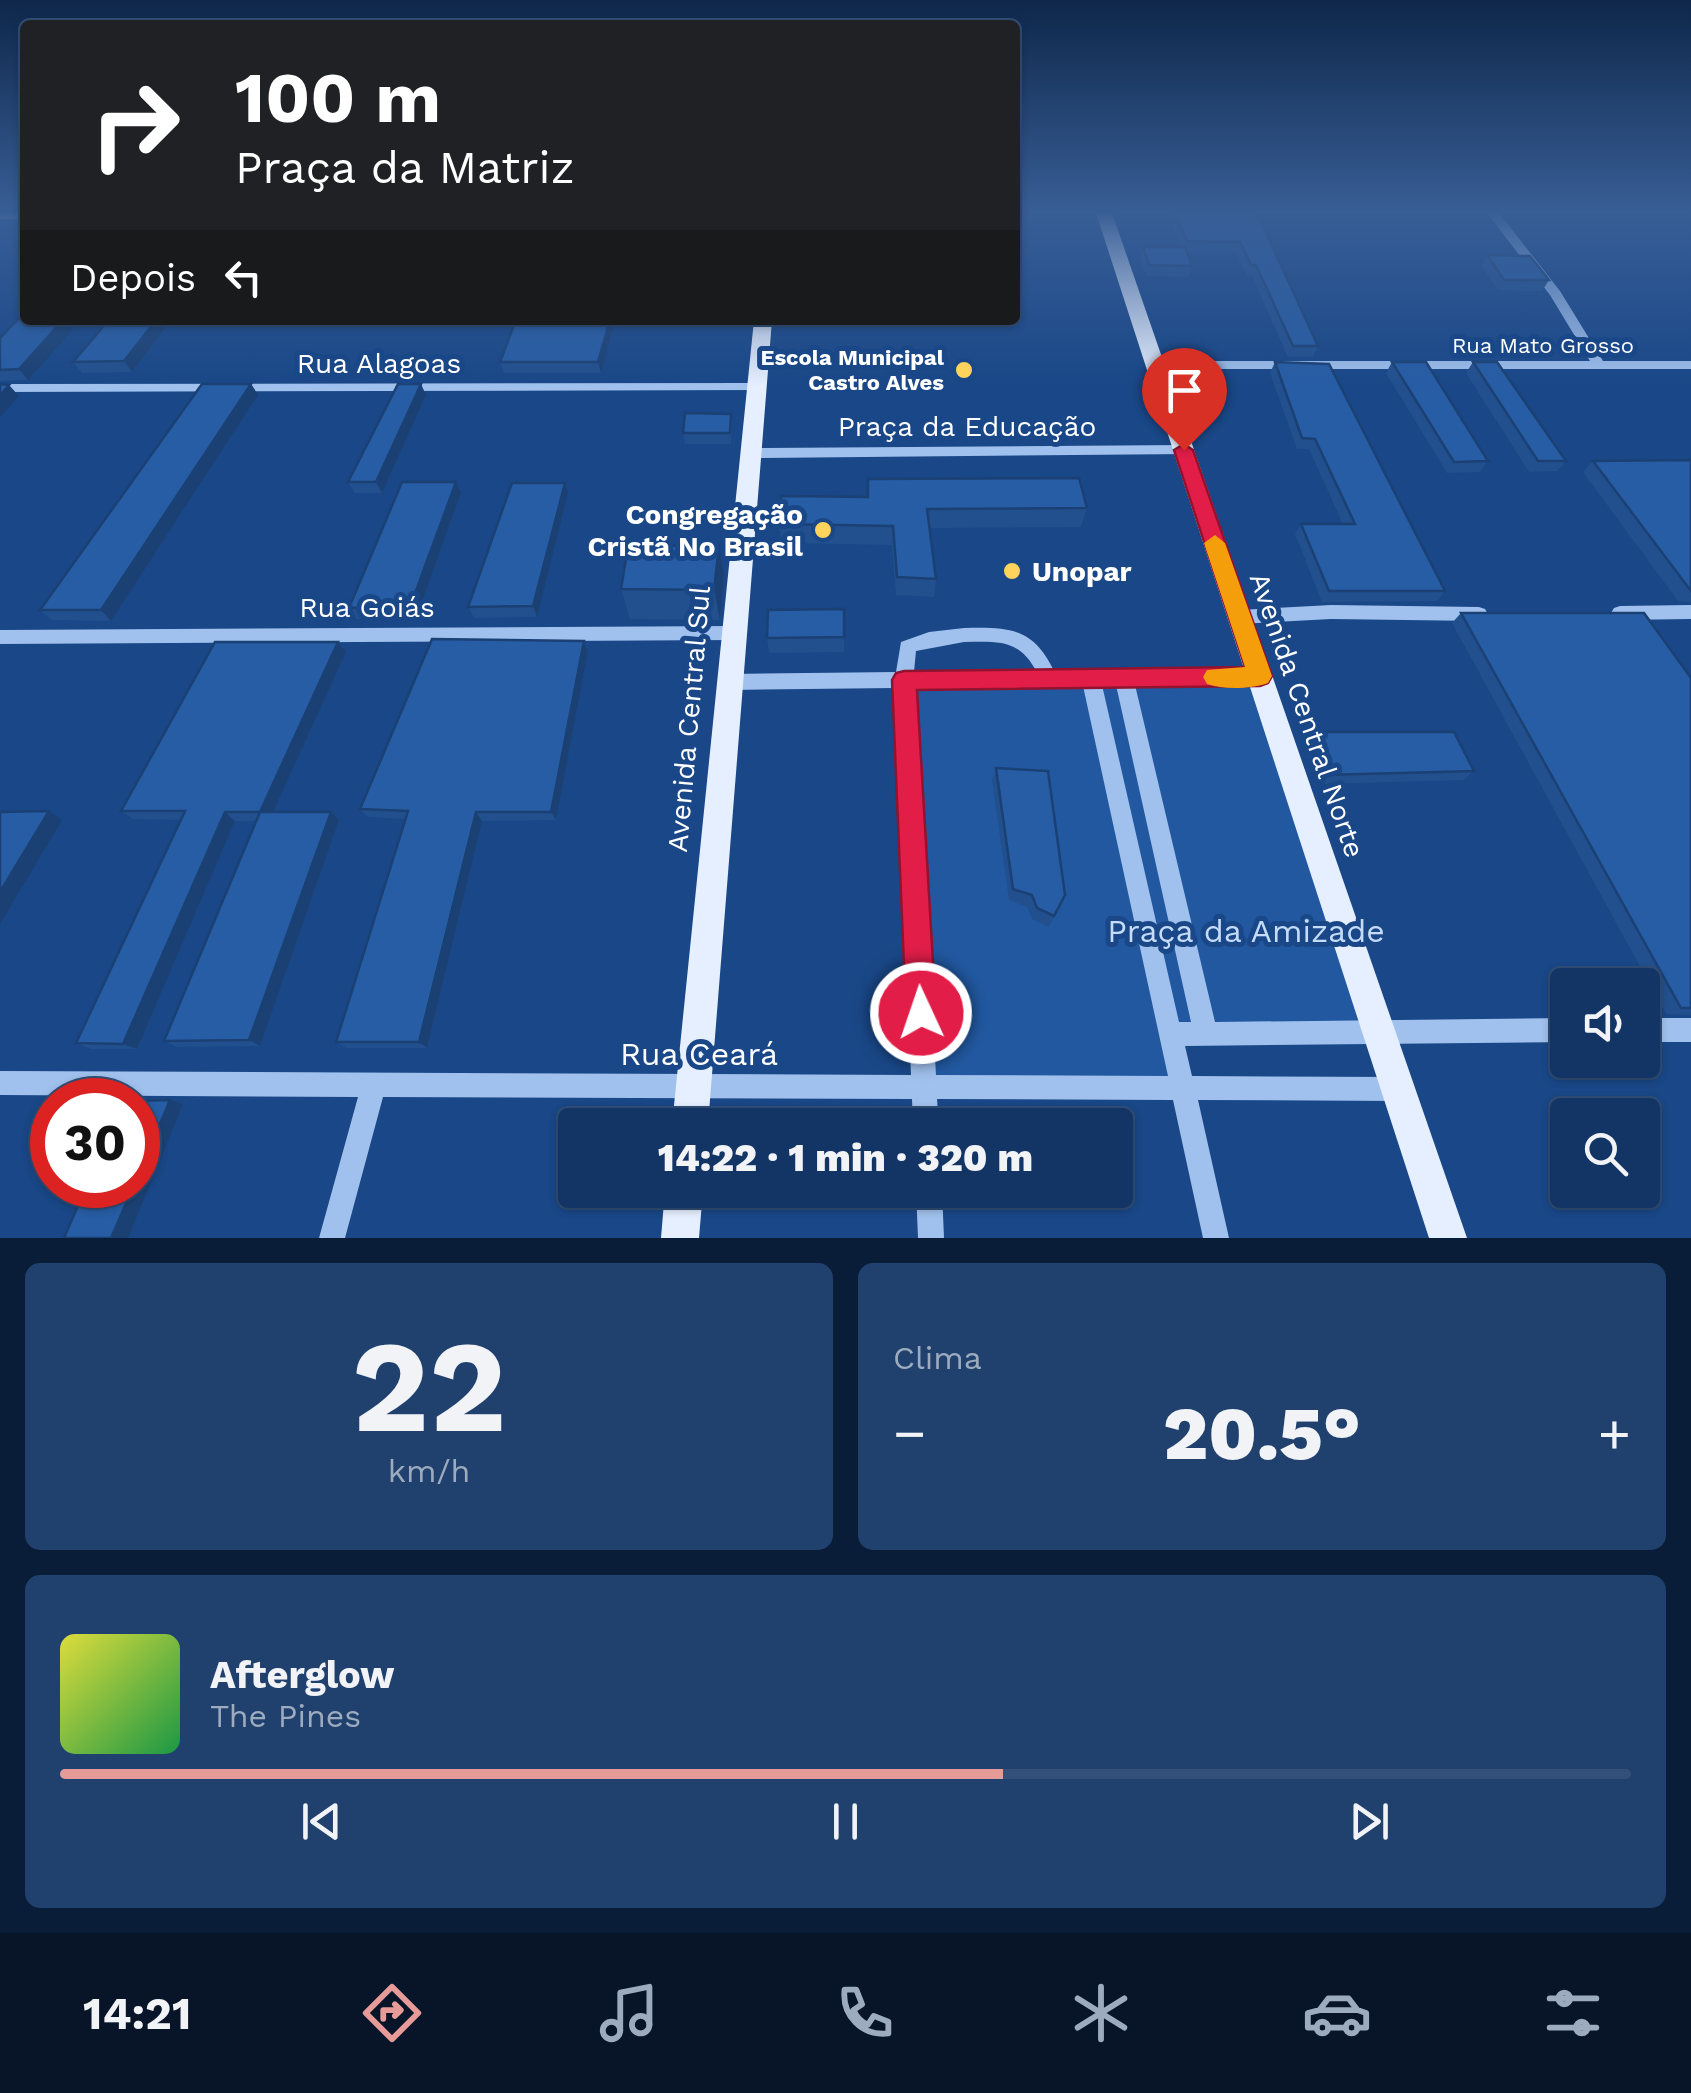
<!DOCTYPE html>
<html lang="pt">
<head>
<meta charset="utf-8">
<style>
  body { margin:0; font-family:"Work Sans",sans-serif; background:#20406e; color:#f1f3f6; height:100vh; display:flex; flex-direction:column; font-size:38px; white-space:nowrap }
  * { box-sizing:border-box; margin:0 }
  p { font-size:32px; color:#9dabbf }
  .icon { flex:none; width:55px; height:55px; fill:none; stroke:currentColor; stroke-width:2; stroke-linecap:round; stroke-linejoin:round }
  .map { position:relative; height:1238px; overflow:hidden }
  .panel { display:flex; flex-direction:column; gap:25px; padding:25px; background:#0a1d38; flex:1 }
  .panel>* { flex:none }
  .hud { position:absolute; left:20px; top:20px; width:1000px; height:305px; border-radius:10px; box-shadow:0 2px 8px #0004,0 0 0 2px #325079; background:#202124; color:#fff; overflow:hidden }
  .controls { position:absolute; left:1550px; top:968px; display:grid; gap:20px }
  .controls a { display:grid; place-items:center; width:110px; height:110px; border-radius:10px; background:#133565; box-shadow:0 2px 8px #0004,0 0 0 2px #325079; font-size:50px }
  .speed { position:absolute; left:30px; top:1078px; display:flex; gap:20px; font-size:50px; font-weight:700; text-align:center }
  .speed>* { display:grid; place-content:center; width:130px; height:130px; border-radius:50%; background:#133565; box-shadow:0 2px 8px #0004,0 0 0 2px #325079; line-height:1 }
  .speed .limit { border:15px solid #d22; background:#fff; color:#111 }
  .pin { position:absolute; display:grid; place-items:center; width:85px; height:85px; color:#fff; margin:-102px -42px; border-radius:50% 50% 50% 0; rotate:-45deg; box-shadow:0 0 10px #0007 }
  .pin .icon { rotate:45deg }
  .me { position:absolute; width:110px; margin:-55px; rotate:357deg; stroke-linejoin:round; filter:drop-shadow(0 0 8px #0008) }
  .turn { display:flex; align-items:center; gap:35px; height:210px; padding:0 50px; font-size:45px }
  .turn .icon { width:130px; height:130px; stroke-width:2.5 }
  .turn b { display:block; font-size:70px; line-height:85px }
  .then { display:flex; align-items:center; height:95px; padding:0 50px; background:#0003; gap:20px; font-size:38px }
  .big { font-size:75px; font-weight:800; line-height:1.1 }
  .panel .widget { flex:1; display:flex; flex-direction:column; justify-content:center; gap:15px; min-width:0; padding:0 35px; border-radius:15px; background:#20406e }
  .panel .dial { align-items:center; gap:0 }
  .dial b { font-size:130px; line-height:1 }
  .song { display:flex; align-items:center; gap:30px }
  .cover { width:120px; height:120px; border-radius:15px; background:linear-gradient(135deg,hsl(60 70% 55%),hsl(140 70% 35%)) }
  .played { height:10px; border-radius:5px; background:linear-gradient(90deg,#e69b98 60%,#325079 60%) }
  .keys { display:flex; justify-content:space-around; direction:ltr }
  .heat { display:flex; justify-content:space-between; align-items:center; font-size:55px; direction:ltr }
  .panel .tiles { flex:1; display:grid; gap:25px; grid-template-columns:1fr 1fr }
  .widget:last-child { grid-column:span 2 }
  .trip { position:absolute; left:558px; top:1108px; width:575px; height:100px; border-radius:10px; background:#133565; box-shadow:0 2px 8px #0004,0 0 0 2px #325079; font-weight:800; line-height:100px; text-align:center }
  .menu { display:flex; height:160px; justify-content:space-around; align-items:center; background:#081528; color:#9dabbf }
  .menu .icon { width:70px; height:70px }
  .menu .active { color:#e69b98 }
  .menu b { font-size:45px; color:#f1f3f6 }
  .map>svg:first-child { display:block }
  .green { fill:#2158a0 }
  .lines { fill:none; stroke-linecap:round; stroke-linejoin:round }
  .minor { fill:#a0c1ed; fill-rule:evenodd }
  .major { fill:#e6efff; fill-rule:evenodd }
  .wall { fill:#22508e }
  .shaded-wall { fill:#1b4174 }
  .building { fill:#275da5; stroke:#1b4174; stroke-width:2.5 }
  .route { fill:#e11d48; stroke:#92132f; stroke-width:2.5 }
  .slow { fill:#f59e0b }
  .poi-dot { fill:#ffd35c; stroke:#194787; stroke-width:4 }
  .labels { text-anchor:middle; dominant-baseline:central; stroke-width:10; stroke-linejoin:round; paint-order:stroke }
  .far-street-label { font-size:22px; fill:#fff; stroke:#194787 }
  .far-poi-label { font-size:22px; font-weight:bold; fill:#fff; stroke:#194787; text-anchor:end }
  .street-label { font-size:28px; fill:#fff; stroke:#194787 }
  .poi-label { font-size:28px; font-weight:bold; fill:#fff; stroke:#194787; text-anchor:end }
  .near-park-label { font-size:32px; fill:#c5dcf9; stroke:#194787 }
  .near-street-label { font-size:32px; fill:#fff; stroke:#194787 }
</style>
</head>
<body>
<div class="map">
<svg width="1691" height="1238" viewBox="0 0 1691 1238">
  <rect width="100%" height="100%" fill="#194787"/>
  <path class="green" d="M1259,675L1379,1030L1172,1034L1183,1088L925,1087L904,681Z"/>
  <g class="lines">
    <g class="minor">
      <path d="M1487,213H1499L1560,291L1603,361H1691V369H1155L1148,365L1155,361H1590L1550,295Z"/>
      <path d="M757,383L764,387L762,390L0,392V384Z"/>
      <path d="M1184,445L1189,446L1191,450L1189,454L751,458L743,453L751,448Z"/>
      <path d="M1331,605L1479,607L1485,609L1488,614L1485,619L1479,621L1331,619L1239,624L1233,622L1230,617L1233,612L1239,610Z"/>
      <path d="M1691,605V619L1620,620L1614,618L1611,613L1614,608L1620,606Z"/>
      <path d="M735,626L741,628L744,633L741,638L735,640L0,644V630Z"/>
      <path d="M964,628C1008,627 1033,627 1054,671L1260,668L1266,671L1269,676L1266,681L1260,684L1135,685L1215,1022L1568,1018V1042L1185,1046L1192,1076L1398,1077L1407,1080L1410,1089L1407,1098L1398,1101L1198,1100L1229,1238H1203L1173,1100L937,1099L939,1125H913L912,1099L383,1097L345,1238H319L358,1097L0,1095V1071L911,1075L895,688L731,690L724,687L722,682L724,677L731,674L896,672L901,642L929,632ZM964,642C996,642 1019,638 1036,671L914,672L916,651ZM1102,685H1116L1191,1022H1179ZM1083,686L1168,1076L936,1075L914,688Z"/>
      <rect x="1642" y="1018" width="49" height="24"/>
      <path d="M916,1190H942L944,1238H918Z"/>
    </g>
    <g class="major">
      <rect x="0" y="213" width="25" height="6"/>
      <path d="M1096,213H1112L1467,1238H1429Z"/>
      <path d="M754,320H772L708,1125H672Z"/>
      <path d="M665,1190H703L699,1238H661Z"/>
    </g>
  </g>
  <g class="wall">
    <path d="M1168,213H1257L1318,346L1313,357H1288L1252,276H1247L1236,252H1187L1192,266L1189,277L1146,276L1140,258L1143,247H1182Z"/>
    <path d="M1487,255L1549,280L1542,291L1498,290L1481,266Z"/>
    <path d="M109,320H171L132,372L82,373L73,362Z"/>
    <path d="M615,320L601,373H504L500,362Z"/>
    <path d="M0,338L28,380L0,381Z"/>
    <path d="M1275,362L1445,591L1437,601L1322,602L1295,534L1301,524H1343L1309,449H1297L1270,373Z"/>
    <path d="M1392,362L1488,461L1480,472L1447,473L1386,373Z"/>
    <path d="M1473,362L1566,461L1557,471L1529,472L1466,373Z"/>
    <path d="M251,384L258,395L111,621L52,620L40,610Z"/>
    <path d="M426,395L382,493H355L348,482Z"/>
    <path d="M731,414L732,425L731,444H685L683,433Z"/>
    <path d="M1691,460V602L1678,601L1583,472L1593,461Z"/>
    <path d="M868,479L1087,508L1081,527L930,528L936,579L934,597L896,595L892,545L781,543L779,524L867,497Z"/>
    <path d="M456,482L461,493L416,618L356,619L349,608Z"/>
    <path d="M568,493L537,617L474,618L468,607Z"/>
    <path d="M724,575L720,620L630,619L621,589Z"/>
    <path d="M844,609V652L769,653L767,638Z"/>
    <path d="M1461,613L1691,678V1015L1666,1014L1452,623Z"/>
    <path d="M584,641L588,651L556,820L482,821L427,1048H346L336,1042L405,819L368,817L360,809Z"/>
    <path d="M338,642L346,652L273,812H331L339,820L260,1046L177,1047L164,1041L256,821H235L137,1049H91L76,1043L181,820L133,819L121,811Z"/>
    <path d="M1310,732L1474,771L1464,780L1317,784L1302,741Z"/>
    <path d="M996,768L1065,895L1049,927L1032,919L1027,907L1009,900L992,781Z"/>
  </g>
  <g class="shaded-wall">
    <path d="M63,320H81L28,380L19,369Z"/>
    <path d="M156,320H171L132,372L124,361Z"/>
    <path d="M610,320H615L601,373L598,362Z"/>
    <path d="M251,384L258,395L111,621L101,610Z"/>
    <path d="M421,384L426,395L382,493L376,482Z"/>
    <path d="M9,385L19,396L0,417V395Z"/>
    <path d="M456,482L461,493L416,618L410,607Z"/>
    <path d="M565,483L568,493L537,617L533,606Z"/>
    <path d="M719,545L724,575L720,620L714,590Z"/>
    <path d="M584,641L588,651L556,820L551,812Z"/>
    <path d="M338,642L346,652L269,821L260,812Z"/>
    <path d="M49,811L62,820L0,924V892Z"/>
    <path d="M225,812L235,821L137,1049L123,1044Z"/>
    <path d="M331,812L339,820L260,1046L249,1040Z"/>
    <path d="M476,812L482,821L427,1048L419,1042Z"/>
    <path d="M170,1100L183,1104L128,1238H111L134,1185H138V1176Z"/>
  </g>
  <g class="building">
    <path d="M1175,213H1257L1318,346H1293L1256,265H1251L1240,242L1187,241Z"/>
    <path d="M1143,247H1185L1192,266L1149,265Z"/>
    <path d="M1487,255L1530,256L1549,280H1504Z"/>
    <path d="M25,312V320H63L19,369L0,370V338Z"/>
    <path d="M109,320H156L124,361L73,362Z"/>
    <path d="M516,320H610L598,362H500Z"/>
    <path d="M1275,362L1329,364L1445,591H1329L1301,524H1355L1315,439L1302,438Z"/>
    <path d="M1392,362H1426L1488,461L1454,462Z"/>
    <path d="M1473,362H1497L1566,461H1538Z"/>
    <path d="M0,384L9,385L0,395Z"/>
    <path d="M202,384H251L101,610H40Z"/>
    <path d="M398,384H421L376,482H348Z"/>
    <path d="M685,413L731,414L730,433H683Z"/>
    <path d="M1691,460V591L1593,461Z"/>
    <path d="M1079,478L1087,508L927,509L936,579L897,577L893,526L779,524L781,496L868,497V479Z"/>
    <path d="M402,482H456L410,607L349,608Z"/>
    <path d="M512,483H565L533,606L468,607Z"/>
    <path d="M719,545L714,590L621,589L628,546Z"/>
    <path d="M844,609V637L767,638L768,610Z"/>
    <path d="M1461,613H1644L1691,678V1008H1681Z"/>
    <path d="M432,639L584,641L551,812H476L419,1042H336L408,811L360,809Z"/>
    <path d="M215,642H338L260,812H225L123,1044L76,1043L185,811H121Z"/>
    <path d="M1310,732H1454L1474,771L1325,775Z"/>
    <path d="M996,768L1048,771L1065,895L1054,916L1037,908L1032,895L1013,889Z"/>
    <path d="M49,811L0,892V812Z"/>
    <path d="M260,812H331L249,1040L164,1041Z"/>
    <path d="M170,1100L138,1176V1101Z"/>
    <path d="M87,1185H134L111,1238H64Z"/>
  </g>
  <linearGradient id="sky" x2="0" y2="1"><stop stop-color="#0e274a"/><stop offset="0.55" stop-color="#385e96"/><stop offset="1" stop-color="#385e96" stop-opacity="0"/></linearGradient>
  <rect width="1691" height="386" fill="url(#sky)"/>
  <path class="route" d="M1184,444L1193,450L1272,676L1268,683L1260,686L917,690L936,1013L932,1024L921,1028L910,1024L906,1013L892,680L896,673L904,671L1245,667L1174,450Z"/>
  <path class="slow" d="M1215,535L1225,543L1272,676L1268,683C1251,689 1224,690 1207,684L1203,677L1207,670L1245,667L1204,543Z"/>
  <g class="poi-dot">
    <circle cx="964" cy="370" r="10"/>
    <circle cx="823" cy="530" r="10"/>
    <circle cx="1012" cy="571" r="10"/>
  </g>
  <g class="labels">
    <g class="far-street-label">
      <text x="1543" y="345">Rua Mato Grosso</text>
    </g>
    <g class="far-poi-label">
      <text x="944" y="357">Escola Municipal<tspan x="944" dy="25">Castro Alves</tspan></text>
    </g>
    <g class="street-label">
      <text x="379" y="363">Rua Alagoas</text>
      <text x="967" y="426">Praça da Educação</text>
      <text x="367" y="607">Rua Goiás</text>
      <text transform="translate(1307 715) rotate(71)">Avenida Central Norte</text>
      <text transform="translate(689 719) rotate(-85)">Avenida Central Sul</text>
    </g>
    <g class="poi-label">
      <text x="803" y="514">Congregação<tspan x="803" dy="32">Cristã No Brasil</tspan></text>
      <text x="1032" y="571" text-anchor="start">Unopar</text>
    </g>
    <g class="near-park-label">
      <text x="1246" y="931">Praça da Amizade</text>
    </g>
    <g class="near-street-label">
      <text x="699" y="1054">Rua Ceará</text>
    </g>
  </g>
</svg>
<div class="controls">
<a><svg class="icon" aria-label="sound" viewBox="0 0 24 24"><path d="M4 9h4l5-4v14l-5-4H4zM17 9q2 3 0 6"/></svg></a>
<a><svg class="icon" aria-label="search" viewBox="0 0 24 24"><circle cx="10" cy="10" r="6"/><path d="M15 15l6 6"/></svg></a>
</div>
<div class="speed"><div class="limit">30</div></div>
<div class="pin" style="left:1184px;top:450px;background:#d93025"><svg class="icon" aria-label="arrive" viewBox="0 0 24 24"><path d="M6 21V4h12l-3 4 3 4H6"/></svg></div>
<svg class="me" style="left:921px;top:1013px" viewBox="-20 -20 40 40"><circle r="17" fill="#e11d48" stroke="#fff" stroke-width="3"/><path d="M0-11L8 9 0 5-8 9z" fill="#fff"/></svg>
<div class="trip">14:22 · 1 min · 320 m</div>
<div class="hud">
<div class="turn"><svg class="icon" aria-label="right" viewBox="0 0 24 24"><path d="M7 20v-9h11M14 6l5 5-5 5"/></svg><div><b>100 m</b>Praça da Matriz</div></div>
<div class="then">Depois<svg class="icon" aria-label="left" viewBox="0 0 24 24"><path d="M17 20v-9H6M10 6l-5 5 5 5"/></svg></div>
</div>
</div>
<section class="panel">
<div class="tiles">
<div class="widget dial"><b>22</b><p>km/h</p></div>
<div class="widget"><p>Clima</p>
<div class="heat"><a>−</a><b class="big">20.5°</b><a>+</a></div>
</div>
<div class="widget">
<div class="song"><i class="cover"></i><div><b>Afterglow</b><p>The Pines</p></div></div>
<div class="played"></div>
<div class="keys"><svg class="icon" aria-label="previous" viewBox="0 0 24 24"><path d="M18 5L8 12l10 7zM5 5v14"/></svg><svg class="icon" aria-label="pause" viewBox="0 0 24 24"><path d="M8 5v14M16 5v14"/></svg><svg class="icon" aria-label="next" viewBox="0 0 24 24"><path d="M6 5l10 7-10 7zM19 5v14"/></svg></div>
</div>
</div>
</section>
<nav class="menu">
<b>14:21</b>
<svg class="icon active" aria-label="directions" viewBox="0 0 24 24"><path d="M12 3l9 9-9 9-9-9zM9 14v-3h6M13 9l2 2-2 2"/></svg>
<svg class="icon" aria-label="music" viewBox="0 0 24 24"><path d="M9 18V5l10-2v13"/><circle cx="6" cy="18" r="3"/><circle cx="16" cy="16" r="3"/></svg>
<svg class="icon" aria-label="phone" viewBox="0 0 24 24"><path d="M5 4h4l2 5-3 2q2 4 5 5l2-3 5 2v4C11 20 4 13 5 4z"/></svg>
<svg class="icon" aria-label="climate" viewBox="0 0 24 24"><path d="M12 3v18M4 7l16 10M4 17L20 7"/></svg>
<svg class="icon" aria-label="car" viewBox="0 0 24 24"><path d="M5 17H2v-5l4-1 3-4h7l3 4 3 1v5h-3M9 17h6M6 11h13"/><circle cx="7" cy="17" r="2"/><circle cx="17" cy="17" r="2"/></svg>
<svg class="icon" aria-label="filters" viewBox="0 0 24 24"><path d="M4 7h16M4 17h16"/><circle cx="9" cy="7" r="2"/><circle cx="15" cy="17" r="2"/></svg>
</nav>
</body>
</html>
